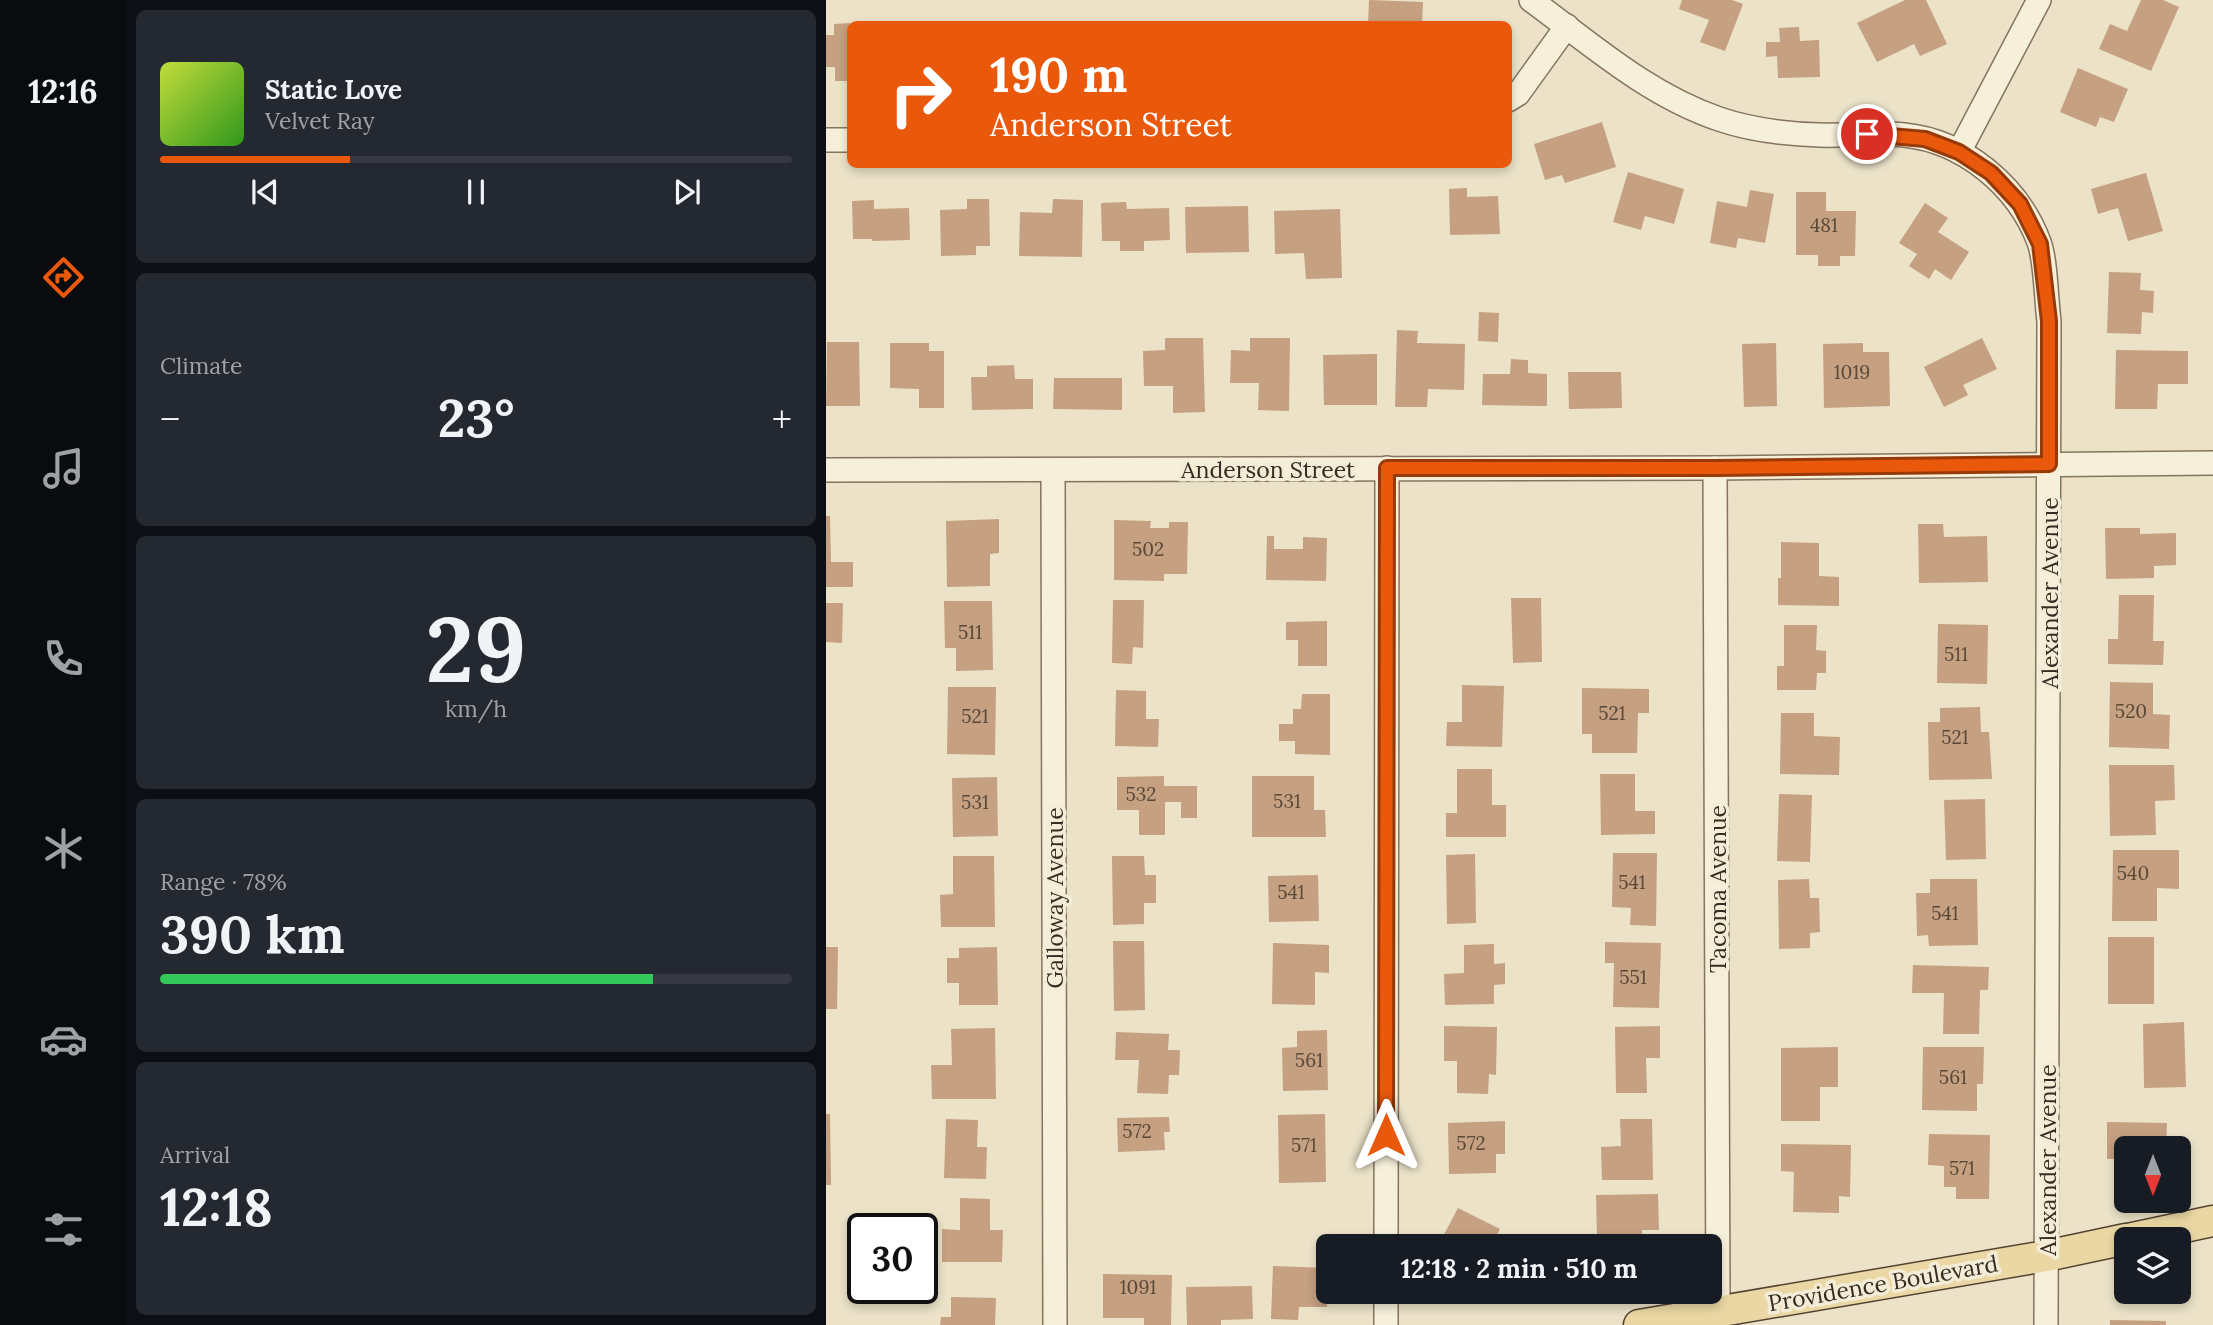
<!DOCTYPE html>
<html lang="en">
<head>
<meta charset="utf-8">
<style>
  body { margin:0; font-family:Lora,serif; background:#242831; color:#f1f3f6; height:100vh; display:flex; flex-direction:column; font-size:26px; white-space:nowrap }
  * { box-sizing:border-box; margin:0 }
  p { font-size:23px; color:#9ea1a6 }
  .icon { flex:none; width:38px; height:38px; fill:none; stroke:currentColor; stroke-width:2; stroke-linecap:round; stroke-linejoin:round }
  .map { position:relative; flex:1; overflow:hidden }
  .side { display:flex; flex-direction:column; gap:10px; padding:10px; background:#0d0f14; width:700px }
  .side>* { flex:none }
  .guide { position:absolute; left:21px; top:21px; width:665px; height:147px; border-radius:10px; box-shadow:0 4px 10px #0003; background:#ea580c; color:#fff; overflow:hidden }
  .needle { width:46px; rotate:180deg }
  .tools { position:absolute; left:1288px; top:1136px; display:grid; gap:14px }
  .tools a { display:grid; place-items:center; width:77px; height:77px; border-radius:10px; background:#171b24; box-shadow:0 4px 10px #0003; font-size:35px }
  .speed { position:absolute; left:21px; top:1213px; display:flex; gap:14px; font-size:35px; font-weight:700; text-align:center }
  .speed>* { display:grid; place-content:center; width:91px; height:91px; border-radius:50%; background:#171b24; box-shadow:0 4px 10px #0003; line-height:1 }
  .speed .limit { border:4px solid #111; border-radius:10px; background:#fff; color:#111 }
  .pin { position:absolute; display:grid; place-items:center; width:60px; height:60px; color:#fff; margin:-30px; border:4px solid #fff; border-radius:50%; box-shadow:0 2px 7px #0007 }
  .me { position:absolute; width:77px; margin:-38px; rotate:0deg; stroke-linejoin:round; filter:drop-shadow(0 0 5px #0008) }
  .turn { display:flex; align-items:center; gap:24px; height:147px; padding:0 28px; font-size:32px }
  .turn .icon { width:91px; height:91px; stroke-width:2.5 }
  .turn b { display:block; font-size:49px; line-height:60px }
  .big { font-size:52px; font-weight:800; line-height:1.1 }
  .side .widget { flex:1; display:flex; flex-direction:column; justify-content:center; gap:10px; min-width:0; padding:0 24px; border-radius:10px; background:#242831 }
  .side .dial { align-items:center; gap:0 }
  .dial b { font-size:91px; line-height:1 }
  .song { display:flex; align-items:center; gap:21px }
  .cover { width:84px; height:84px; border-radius:10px; background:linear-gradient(135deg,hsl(70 70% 55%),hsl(110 70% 35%)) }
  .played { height:7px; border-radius:4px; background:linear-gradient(90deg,#ea580c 30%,#363941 30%) }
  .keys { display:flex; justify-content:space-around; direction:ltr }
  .heat { display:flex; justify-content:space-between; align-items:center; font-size:38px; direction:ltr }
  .charge { height:10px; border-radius:5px; background:linear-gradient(90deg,#34c759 78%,#363941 0) }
  .trip { position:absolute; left:490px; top:1234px; width:406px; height:70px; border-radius:10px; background:#171b24; box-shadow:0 4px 10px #0003; font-weight:800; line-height:70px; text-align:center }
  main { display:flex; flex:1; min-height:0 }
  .dock { display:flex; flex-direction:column; width:126px; justify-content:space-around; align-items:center; background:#090b0e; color:#9ea1a6 }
  .dock .icon { width:49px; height:49px }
  .dock .on { color:#ea580c }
  .dock b { font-size:32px; color:#f1f3f6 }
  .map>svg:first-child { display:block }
  .building { fill:#c5a081 }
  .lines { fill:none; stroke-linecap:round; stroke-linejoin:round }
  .minor-casing { stroke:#85745e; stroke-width:26 }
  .major-casing { stroke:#534332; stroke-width:33 }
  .minor { stroke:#f6efda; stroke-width:23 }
  .major { stroke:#ead7a3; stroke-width:30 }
  .route-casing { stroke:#983908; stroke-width:18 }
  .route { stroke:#ea580c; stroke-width:12 }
  .labels { text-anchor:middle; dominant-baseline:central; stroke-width:7; stroke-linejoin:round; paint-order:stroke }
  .number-label { font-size:19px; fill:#5a4939 }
  .street-label { font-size:23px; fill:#372c21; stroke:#f3ecd7 }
</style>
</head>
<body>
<main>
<nav class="dock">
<b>12:16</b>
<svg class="icon on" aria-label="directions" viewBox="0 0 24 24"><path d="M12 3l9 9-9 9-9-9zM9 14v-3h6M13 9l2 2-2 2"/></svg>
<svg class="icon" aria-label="music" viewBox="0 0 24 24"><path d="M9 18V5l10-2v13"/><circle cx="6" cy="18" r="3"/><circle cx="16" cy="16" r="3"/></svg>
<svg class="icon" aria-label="phone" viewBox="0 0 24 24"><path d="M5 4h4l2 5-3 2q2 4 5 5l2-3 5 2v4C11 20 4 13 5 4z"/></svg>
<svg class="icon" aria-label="climate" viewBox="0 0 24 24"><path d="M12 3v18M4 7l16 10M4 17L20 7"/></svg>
<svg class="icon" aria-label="car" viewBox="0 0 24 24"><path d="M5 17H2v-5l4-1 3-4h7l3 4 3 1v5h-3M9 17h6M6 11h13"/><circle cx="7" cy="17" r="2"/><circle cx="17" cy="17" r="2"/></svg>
<svg class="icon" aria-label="filters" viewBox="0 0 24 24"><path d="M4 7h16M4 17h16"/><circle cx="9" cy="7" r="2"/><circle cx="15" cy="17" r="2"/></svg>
</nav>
<section class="side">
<div class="widget">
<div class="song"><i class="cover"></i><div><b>Static Love</b><p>Velvet Ray</p></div></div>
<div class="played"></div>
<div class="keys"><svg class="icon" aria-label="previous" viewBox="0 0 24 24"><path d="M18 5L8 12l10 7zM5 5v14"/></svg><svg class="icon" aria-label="pause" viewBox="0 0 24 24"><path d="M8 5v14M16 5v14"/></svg><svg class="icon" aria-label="next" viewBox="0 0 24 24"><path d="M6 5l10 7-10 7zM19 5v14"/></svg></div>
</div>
<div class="widget"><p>Climate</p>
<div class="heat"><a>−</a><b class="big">23°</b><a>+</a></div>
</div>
<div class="widget dial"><b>29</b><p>km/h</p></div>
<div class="widget"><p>Range · 78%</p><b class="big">390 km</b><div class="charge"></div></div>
<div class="widget"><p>Arrival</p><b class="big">12:18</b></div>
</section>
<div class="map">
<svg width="1387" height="1325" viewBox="0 0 1387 1325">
  <rect width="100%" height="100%" fill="#ebe2c8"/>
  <g class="building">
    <path d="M543,0L597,2L596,24H542Z"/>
    <path d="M856,0H906L917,4L899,51L874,42L883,20L853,9Z"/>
    <path d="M1079,0H1100L1121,44L1094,56L1088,44L1051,62L1031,23Z"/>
    <path d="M1315,0H1337L1353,7L1325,71L1273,49L1284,24L1301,31Z"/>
    <path d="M24,23V81H9V67H0V35H8V24Z"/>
    <path d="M973,27L974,41L993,40L994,77L952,78L951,56L940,57V42H954L953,28Z"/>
    <path d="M1252,68L1302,89L1288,122L1274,117L1270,127L1234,112Z"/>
    <path d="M776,122L790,167L739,183L736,175L719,180L708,144Z"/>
    <path d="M802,172L858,189L848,224L819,216L815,230L787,222Z"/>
    <path d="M1320,173L1337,231L1302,241L1292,208L1272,214L1265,189Z"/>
    <path d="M641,188V197L672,196L674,234L624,235L623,189Z"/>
    <path d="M924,190L948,194L939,243L912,238L910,248L884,243L891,201L921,207Z"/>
    <path d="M970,192H1000V211H1030L1029,256H1014V266H992V255H970Z"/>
    <path d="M141,199H163L164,246H150V255L115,256L114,210L141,209Z"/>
    <path d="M227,199L257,200L256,257L193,256L194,212L226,213Z"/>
    <path d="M48,200V209L83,208L84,240L46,241V239H27L26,201Z"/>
    <path d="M300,202L301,209L343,208L344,240L318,241V251H294V241H276L275,203Z"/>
    <path d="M1099,203L1122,218L1112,232L1143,252L1125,280L1109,269L1103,279L1083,266L1091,254L1073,243Z"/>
    <path d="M422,206L423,252L360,253L359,207Z"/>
    <path d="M514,209L516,278L480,279L478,253L449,254L448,211Z"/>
    <path d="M1283,272L1315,273L1314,290L1328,291L1327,313L1316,312L1315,334L1281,333Z"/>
    <path d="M653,312L673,313L672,342L652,341Z"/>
    <path d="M571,330L592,331L591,343L639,344L638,390L602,389L601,407H569Z"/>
    <path d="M339,338H377L379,412L347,413V386H318L317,351L339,350Z"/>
    <path d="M424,338H464L463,411L432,410L433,383H404L405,350L424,351Z"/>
    <path d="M1156,338L1171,369L1137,385L1142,395L1118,407L1098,367Z"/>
    <path d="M1,342H33L34,406H0Z"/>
    <path d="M64,343H103V351H118V408H93V389L64,388Z"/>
    <path d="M950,343L951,406L918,407L916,344Z"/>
    <path d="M1037,343V352H1063L1064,406L998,408L997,344Z"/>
    <path d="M1290,350L1362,351V384H1332L1331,409H1289Z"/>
    <path d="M551,354V405H498L497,355Z"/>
    <path d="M685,359L702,360V373L721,374V406L656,405L657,374H684Z"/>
    <path d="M188,365L189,379H207V409L146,410L145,377H161V366Z"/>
    <path d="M742,372H795L796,408L743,409Z"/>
    <path d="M228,378H296V410L227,409Z"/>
    <path d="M0,516H4L5,562H27V587H0Z"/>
    <path d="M173,519V553L164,554V586L121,587L120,521Z"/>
    <path d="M288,520L325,521L324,528H343V522H362L361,574H338V581L288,580Z"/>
    <path d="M1092,524H1117L1118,537L1161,536L1162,582L1093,583Z"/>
    <path d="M1279,528H1314V534L1350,533V565L1328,566V578L1280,579Z"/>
    <path d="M441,536H448V549H477V537L501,538L500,581L440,580Z"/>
    <path d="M955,542L993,543V576L1013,577V606L952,605V578H955Z"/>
    <path d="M1293,595H1328L1327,641H1338L1337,665L1282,664V639H1292Z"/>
    <path d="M685,598H715L716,662L687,663Z"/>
    <path d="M287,600H318L317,648L307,647L306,664L286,663Z"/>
    <path d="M118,601H166L167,670L130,671V648H119Z"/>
    <path d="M0,603H17L16,643L0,642Z"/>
    <path d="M501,621V666H472V640H460V622Z"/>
    <path d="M1112,624L1162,625L1161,684L1111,683Z"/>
    <path d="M958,625H991L990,650L1000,651V673H991L990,690H951V666H958Z"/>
    <path d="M1284,682L1327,683V714L1344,715L1343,749L1283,747Z"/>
    <path d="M636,685L678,686L676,747L620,746L621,722H636Z"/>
    <path d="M122,687H170L169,755L121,754Z"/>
    <path d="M756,688L823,689V713H812L811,753H766V734H756Z"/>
    <path d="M290,690L320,691V719H333L332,747L289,746Z"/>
    <path d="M476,694H504V755L469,754V741H453V724H467V709H475Z"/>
    <path d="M1154,707L1155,732H1163L1166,779L1103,780L1102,722H1114V708Z"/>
    <path d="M955,713H988V736L1014,737L1013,775L954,774Z"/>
    <path d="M1283,765H1348L1349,800L1329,801L1330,835L1284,836Z"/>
    <path d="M631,769H666V805H680V837H620V813H631Z"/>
    <path d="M774,774H809V811H829V834L775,835Z"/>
    <path d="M338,776V786H371V818H355V802H339V835H313V810H291V777Z"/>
    <path d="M426,776H488V810H499L500,837H426Z"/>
    <path d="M171,777L172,836L127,837L126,778Z"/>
    <path d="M953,794L986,795L984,862L951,861Z"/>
    <path d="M1159,799L1160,859L1120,860L1118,800Z"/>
    <path d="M1287,850H1353V889L1331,888V921H1286Z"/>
    <path d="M787,853H831L830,926L804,925L805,908L786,907Z"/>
    <path d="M649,854L650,923L621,924L620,855Z"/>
    <path d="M127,856H168L169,927H115L114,895L127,894Z"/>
    <path d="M286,856H318L319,875H330V903H318V924L287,925Z"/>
    <path d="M492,875L493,921L443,922L442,876Z"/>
    <path d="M983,879L984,898H993L994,932L984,933V948L953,949L952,880Z"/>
    <path d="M1104,879H1151L1152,945L1103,946L1102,935L1091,936L1090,893H1104Z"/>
    <rect x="1282" y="937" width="46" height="67"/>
    <path d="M287,941H318L319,1010L288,1011Z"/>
    <path d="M779,942L835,943L833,1008L787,1007L788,963H779Z"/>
    <path d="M447,943L503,945V973L489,972V1005L446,1004Z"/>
    <path d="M668,944V964L679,963V984L668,985V1004L619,1005L618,974L638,973V945Z"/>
    <path d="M0,947H12L11,1009H0Z"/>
    <path d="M171,947L172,1005H133V983H121V958H133V948Z"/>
    <path d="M1087,965L1163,967L1162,990H1154L1153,1034H1117L1118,993H1086Z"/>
    <path d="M1358,1022L1360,1087L1318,1088L1317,1024Z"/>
    <path d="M618,1026L671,1027L670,1075L663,1074L662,1094L631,1093V1061H618Z"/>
    <path d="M834,1026V1058H820L821,1093H790L789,1027Z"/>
    <path d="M169,1028L170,1099H106L105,1065H126L125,1029Z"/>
    <path d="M501,1030L502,1090L457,1091L456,1048L471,1047V1031Z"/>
    <path d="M290,1032L343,1034L342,1050H354L353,1075H343L342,1094L311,1093L313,1060H289Z"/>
    <path d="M1012,1047V1087H994V1121H955V1048Z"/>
    <path d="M1097,1047H1158L1157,1084H1151V1111L1096,1110Z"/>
    <path d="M0,1114H4L5,1185H0Z"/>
    <path d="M499,1114L500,1182L453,1183L452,1115Z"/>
    <path d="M343,1117L344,1132H338L339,1150L292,1152L291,1118Z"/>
    <path d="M120,1119L152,1120L151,1147H161L160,1179L118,1178Z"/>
    <path d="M794,1119H826L827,1180H776L775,1147L795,1146Z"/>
    <path d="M679,1121V1154H670V1173L623,1174L622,1123Z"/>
    <path d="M1281,1122L1341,1123L1340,1148H1300V1159H1281Z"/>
    <path d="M1103,1134L1164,1135L1163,1199H1130V1187H1118V1166L1102,1165Z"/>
    <path d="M955,1144L1025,1145L1024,1197L1013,1196V1213L967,1212L968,1172L955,1171Z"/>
    <path d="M832,1194L833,1230H816L817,1246H786L785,1236L771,1237L770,1195Z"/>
    <path d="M134,1198L164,1199V1230H177L176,1262H116V1229L134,1230Z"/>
    <path d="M632,1208L674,1229L668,1241L679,1246H612Z"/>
    <path d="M447,1266L502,1268L501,1307H473L472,1320L445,1319Z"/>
    <path d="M277,1274L346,1275L345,1325H318V1318H277Z"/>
    <path d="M426,1286L427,1319L395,1320V1325H361L360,1287Z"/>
    <path d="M125,1297L170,1298L169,1325H114L115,1317H125Z"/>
    <path d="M1284,1320L1340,1321V1325H1284Z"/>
  </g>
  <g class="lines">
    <g class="minor-casing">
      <g id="minor">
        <path d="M705,0C765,44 822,95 893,119C925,130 960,134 993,135C1021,136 1049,132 1078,135C1138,141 1192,186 1213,242C1220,261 1220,299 1223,321L1220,1325"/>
        <path d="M682,100L692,94L741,26"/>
        <path d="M0,140H24"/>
        <path d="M1133,152L1213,0"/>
        <path d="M889,468L892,1311"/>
        <path d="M0,470L889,468L1387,463"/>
        <path d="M227,470L229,1325"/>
        <path d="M560,1246L561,468"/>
        <path d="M560,1325V1292"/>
      </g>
    </g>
    <g class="major-casing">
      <g id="major">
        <path d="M1302,1239L1387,1221"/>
        <path d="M813,1325L1220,1256L1300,1239"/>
      </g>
    </g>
    <use href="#minor" class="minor"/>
    <use href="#major" class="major"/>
  </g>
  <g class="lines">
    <g class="route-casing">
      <path id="route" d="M560,1135L561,468H890L1223,464V321L1214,244L1194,204L1165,173L1133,152L1099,139L1041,134"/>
    </g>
    <use href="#route" class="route"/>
  </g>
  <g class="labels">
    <g class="number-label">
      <text x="998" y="225">481</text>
      <text x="1026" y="372">1019</text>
      <text x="322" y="549">502</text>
      <text x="144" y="632">511</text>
      <text x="1130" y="654">511</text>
      <text x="1305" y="711">520</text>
      <text x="786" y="713">521</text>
      <text x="149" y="716">521</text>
      <text x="1129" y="737">521</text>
      <text x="315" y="794">532</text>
      <text x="461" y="801">531</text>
      <text x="149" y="802">531</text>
      <text x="1307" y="873">540</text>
      <text x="806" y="882">541</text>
      <text x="465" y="892">541</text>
      <text x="1119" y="913">541</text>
      <text x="807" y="977">551</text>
      <text x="483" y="1060">561</text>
      <text x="1127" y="1077">561</text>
      <text x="311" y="1131">572</text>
      <text x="645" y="1143">572</text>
      <text x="478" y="1145">571</text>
      <text x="1136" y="1168">571</text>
      <text x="312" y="1287">1091</text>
    </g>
    <g class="street-label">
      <text x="442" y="469">Anderson Street</text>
      <text transform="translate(1223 593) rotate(-90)">Alexander Avenue</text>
      <text transform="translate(891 889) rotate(-90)">Tacoma Avenue</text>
      <text transform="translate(228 898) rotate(-90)">Galloway Avenue</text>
      <text transform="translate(1221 1160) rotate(-90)">Alexander Avenue</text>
      <text transform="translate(1057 1283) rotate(-10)">Providence Boulevard</text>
    </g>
  </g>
</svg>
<div class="tools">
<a><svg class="needle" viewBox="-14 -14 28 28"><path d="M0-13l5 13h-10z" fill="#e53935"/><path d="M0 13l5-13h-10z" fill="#9ea1a6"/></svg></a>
<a><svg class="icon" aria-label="layers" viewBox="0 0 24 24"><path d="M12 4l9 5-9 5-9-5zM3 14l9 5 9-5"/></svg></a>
</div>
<div class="speed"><div class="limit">30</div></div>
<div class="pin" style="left:1041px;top:134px;background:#d93025"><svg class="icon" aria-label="arrive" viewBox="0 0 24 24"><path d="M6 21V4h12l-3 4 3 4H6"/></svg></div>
<svg class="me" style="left:560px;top:1135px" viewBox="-20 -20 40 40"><path d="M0-17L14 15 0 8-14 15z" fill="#ea580c" stroke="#fff" stroke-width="4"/></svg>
<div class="trip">12:18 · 2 min · 510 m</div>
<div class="guide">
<div class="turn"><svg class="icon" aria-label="right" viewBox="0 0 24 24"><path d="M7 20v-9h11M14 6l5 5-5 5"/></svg><div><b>190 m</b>Anderson Street</div></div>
</div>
</div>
</main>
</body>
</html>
